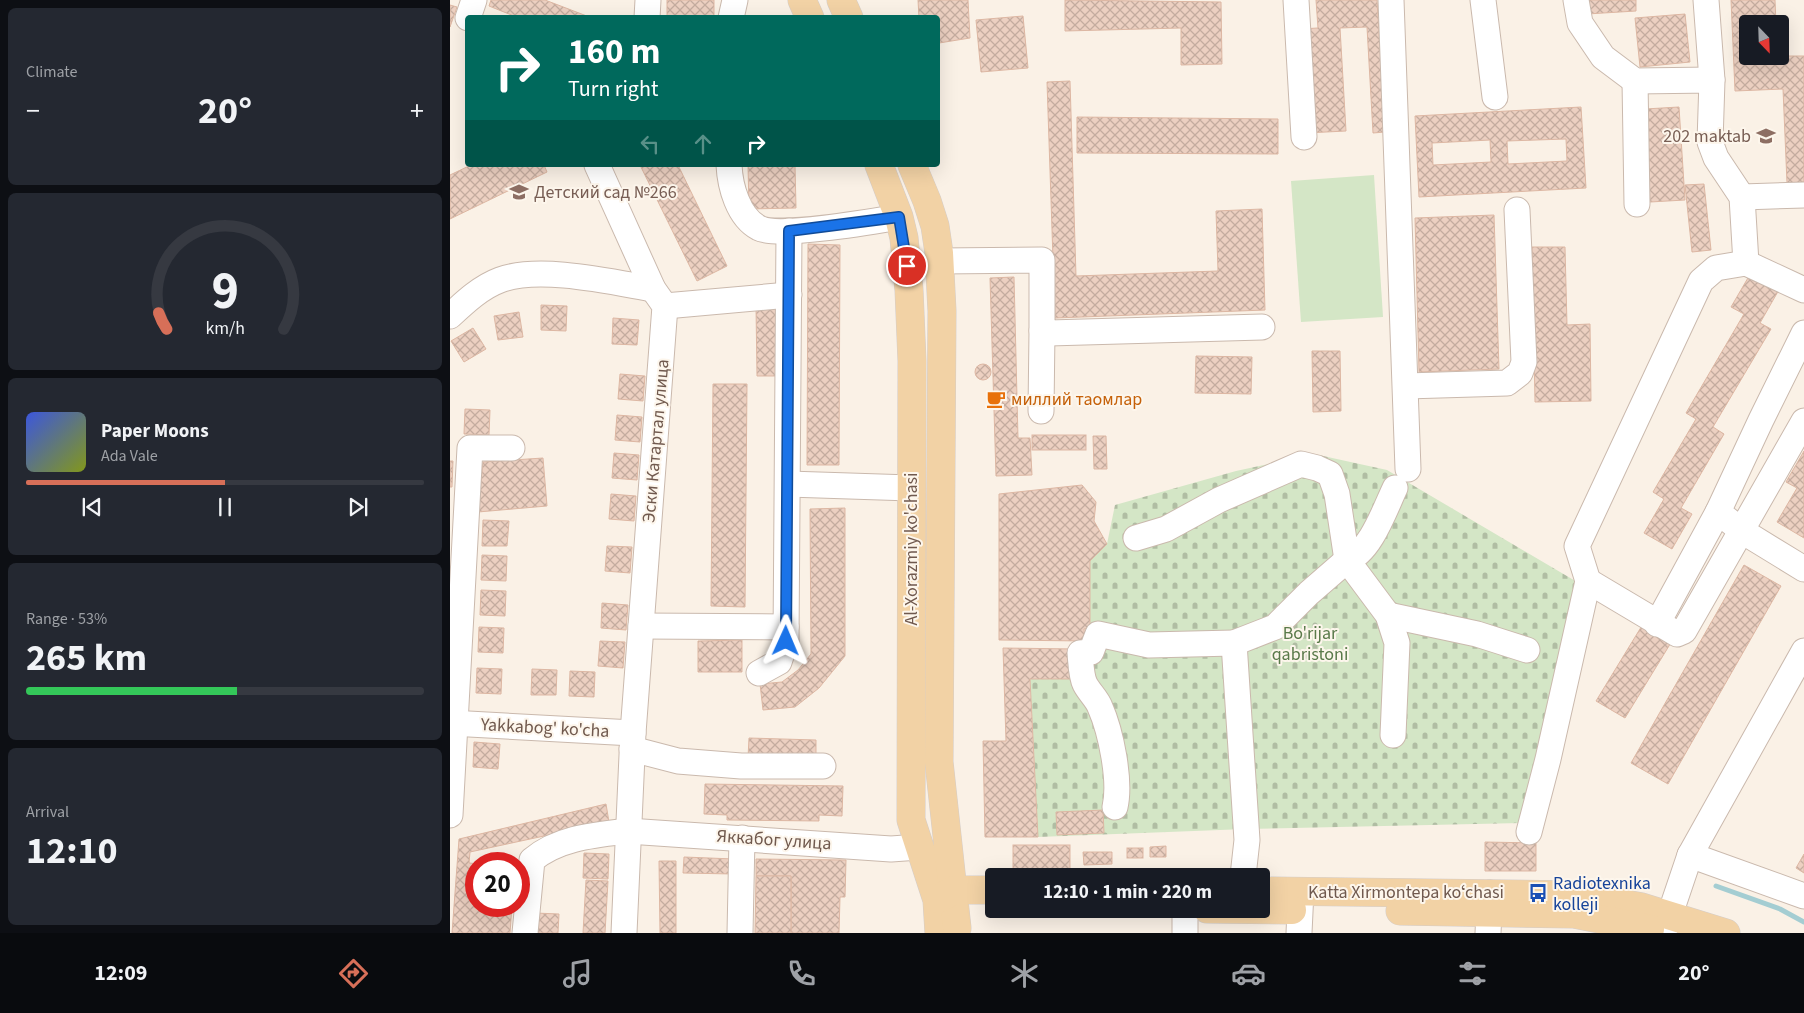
<!DOCTYPE html>
<html lang="en">
<head>
<meta charset="utf-8">
<style>
  body { margin:0; font-family:"Source Sans 3",sans-serif; background:#242831; color:#f1f3f6; height:100vh; display:flex; flex-direction:column; font-size:19px; white-space:nowrap }
  * { box-sizing:border-box; margin:0 }
  p { font-size:16px; color:#9ea1a6 }
  .icon { flex:none; width:28px; height:28px; fill:none; stroke:currentColor; stroke-width:2; stroke-linecap:round; stroke-linejoin:round }
  .map { position:relative; flex:1; overflow:hidden }
  .drawer { display:flex; flex-direction:column; gap:8px; padding:8px; background:#0d0f14; width:450px }
  .drawer>* { flex:none }
  .banner { position:absolute; left:15px; top:15px; width:475px; height:152px; border-radius:5px; box-shadow:0 5px 20px #0002; background:#00695c; color:#fff; overflow:hidden }
  .needle { width:32px; rotate:157deg }
  .tools { position:absolute; left:1289px; top:15px; display:grid; gap:10px }
  .tools a { display:grid; place-items:center; width:50px; height:50px; border-radius:5px; background:#171b24; box-shadow:0 5px 20px #0002; font-size:25px }
  .speed { position:absolute; left:15px; top:852px; display:flex; gap:10px; font-size:25px; font-weight:700; text-align:center }
  .speed>* { display:grid; place-content:center; width:65px; height:65px; border-radius:50%; background:#171b24; box-shadow:0 5px 20px #0002; line-height:1 }
  .speed .limit { border:8px solid #d22; background:#fff; color:#111 }
  .pin { position:absolute; display:grid; place-items:center; width:42px; height:42px; color:#fff; margin:-21px; border:2px solid #fff; border-radius:50%; box-shadow:0 1px 5px #0007 }
  .me { position:absolute; width:55px; margin:-28px; rotate:1deg; stroke-linejoin:round; filter:drop-shadow(0 0 4px #0008) }
  .turn { display:flex; align-items:center; gap:18px; height:105px; padding:0 20px; font-size:22px }
  .turn .icon { width:65px; height:65px; stroke-width:2.5 }
  .turn b { display:block; font-size:35px; line-height:42px }
  .lanes { display:flex; align-items:center; height:48px; padding:0 20px; background:#0003; justify-content:center; gap:25px; direction:ltr }
  .lanes .off { opacity:.35 }
  .big { font-size:38px; font-weight:700; line-height:1.1 }
  .drawer .card { flex:1; display:flex; flex-direction:column; justify-content:center; gap:8px; min-width:0; padding:0 18px; border-radius:8px; background:#242831 }
  .drawer .dial { align-items:center; gap:0 }
  .dial svg { height:130px; overflow:visible; fill:none; stroke:#363941; stroke-width:7; stroke-linecap:round; text-anchor:middle }
  .dial text { fill:#f1f3f6; stroke:none }
  .song { display:flex; align-items:center; gap:15px }
  .cover { width:60px; height:60px; border-radius:8px; background:linear-gradient(135deg,hsl(230 70% 55%),hsl(70 70% 35%)) }
  .played { height:5px; border-radius:2px; background:linear-gradient(90deg,#d76f58 50%,#363941 50%) }
  .keys { display:flex; justify-content:space-around; direction:ltr }
  .heat { display:flex; justify-content:space-between; align-items:center; font-size:28px; direction:ltr }
  .charge { height:8px; border-radius:4px; background:linear-gradient(90deg,#34c759 53%,#363941 0) }
  .trip { position:absolute; left:535px; top:868px; width:285px; height:50px; border-radius:5px; background:#171b24; box-shadow:0 5px 20px #0002; font-weight:700; line-height:50px; text-align:center }
  .menu { display:flex; height:80px; justify-content:space-around; align-items:center; background:#090b0e; color:#9ea1a6 }
  .menu .icon { width:35px; height:35px }
  .menu .on { color:#d76f58 }
  .menu b { font-size:22px; color:#f1f3f6 }
  main { display:flex; flex:1; min-height:0 }
  .map>svg:first-child { display:block }
  .cemetery { fill:url(#cemetery-stones) }
  .pitch { fill:#d4e6c6 }
  .lines { fill:none; stroke-linecap:round; stroke-linejoin:round }
  .stream { stroke:#a4cdd2; stroke-width:5 }
  .building { fill:url(#building-cross-hatch); stroke:#ddb7a3; fill-rule:evenodd }
  .minor-casing { stroke:#cab9ad; stroke-width:27 }
  .major-casing { stroke:#d4cdca; stroke-width:29 }
  .minor { stroke:#fff; stroke-width:25 }
  .major { stroke:#f2d2a5; stroke-width:28 }
  .route-casing { stroke:#114b97; stroke-width:12 }
  .route { stroke:#1a73e8; stroke-width:9 }
  .labels { text-anchor:middle; dominant-baseline:central; stroke-width:4; stroke-linejoin:round; paint-order:stroke }
  .education-label { font-size:18px; fill:#785e54; stroke:#fdf6ec; text-anchor:end }
  .food-label { font-size:18px; fill:#c56008; stroke:#fdf6ec; text-anchor:start }
  .street-label { font-size:18px; fill:#70594e; stroke:#fdf6ec }
  .park-label { font-size:18px; fill:#5a7a4a; stroke:#fdf6ec }
  .transit-label { font-size:18px; fill:#164399; stroke:#fdf6ec; text-anchor:start }
</style>
</head>
<body>
<main>
<section class="drawer">
<div class="card"><p>Climate</p>
<div class="heat"><a>−</a><b class="big">20°</b><a>+</a></div>
</div>
<div class="card dial"><svg viewBox="0 0 100 80">
<path d="M14 69A42 42 0 1 1 86 69"/>
<path d="M14 69A42 42 0 0 1 9 59" stroke="#d76f58"/>
<text x="50" y="56" font-size="32" font-weight="700">9</text>
<text x="50" y="72" font-size="11">km/h</text>
</svg></div>
<div class="card">
<div class="song"><i class="cover"></i><div><b>Paper Moons</b><p>Ada Vale</p></div></div>
<div class="played"></div>
<div class="keys"><svg class="icon" aria-label="previous" viewBox="0 0 24 24"><path d="M18 5L8 12l10 7zM5 5v14"/></svg><svg class="icon" aria-label="pause" viewBox="0 0 24 24"><path d="M8 5v14M16 5v14"/></svg><svg class="icon" aria-label="next" viewBox="0 0 24 24"><path d="M6 5l10 7-10 7zM19 5v14"/></svg></div>
</div>
<div class="card"><p>Range · 53%</p><b class="big">265 km</b><div class="charge"></div></div>
<div class="card"><p>Arrival</p><b class="big">12:10</b></div>
</section>
<div class="map">
<svg width="1354" height="933" viewBox="0 0 1354 933">
  <defs>
    <pattern id="cemetery-stones" width="16" height="16" patternUnits="userSpaceOnUse" patternTransform="scale(1.25)"><rect width="16" height="16" fill="#d4e6c6"/><path d="M2 7V4a2 2 0 0 1 4 0v3zM10 15v-3a2 2 0 0 1 4 0v3z" fill="#b0bda3"/></pattern>
    <pattern id="building-cross-hatch" width="8" height="8" patternUnits="userSpaceOnUse" patternTransform="scale(1.25)"><rect width="8" height="8" fill="#ecd0c1"/><path d="M0 0l8 8M0 8l8-8" fill="none" stroke="#c4ac9f"/></pattern>
  </defs>
  <rect width="100%" height="100%" fill="#faf1e6"/>
  <path class="cemetery" d="M864,454L937,470L1127,582L1071,823L796,829L588,837L580,679H624L640,648V561L657,544L665,505L786,471Z"/>
  <path class="pitch" d="M924,175L933,317L851,322L841,181Z"/>
  <g class="lines">
    <path class="stream" d="M1266,886L1330,909L1354,922"/>
  </g>
  <g class="building">
    <path d="M41,0H95L142,18H69L39,6Z"/>
    <rect x="217" y="0" width="47" height="18"/>
    <path d="M468,0H518L520,38L489,43L488,18H469Z"/>
    <path d="M615,0L771,2L772,64L731,65V28L615,31Z"/>
    <path d="M866,0H927L935,132L923,133L917,27L890,28L896,131L856,133L850,29L868,28Z"/>
    <path d="M1136,0H1186V11L1137,14Z"/>
    <path d="M1281,0H1325L1326,24H1298V56H1354V182L1337,183L1333,89L1285,91Z"/>
    <path d="M0,5L7,7L0,27Z"/>
    <path d="M1235,14L1240,62L1190,67L1185,18Z"/>
    <path d="M573,16L578,68L531,72L526,20Z"/>
    <path d="M620,81L626,276L768,271L766,211L812,209L815,310L605,318L597,82Z"/>
    <path d="M1131,107L1136,188L969,197L965,116ZM1116,139L1117,161L1058,164L1057,141ZM1040,140L1041,162L983,165L982,143Z"/>
    <path d="M1229,107L1235,200L1200,202L1195,109Z"/>
    <path d="M627,117L828,119V154L627,153Z"/>
    <path d="M21,165H94L97,172L0,219V175Z"/>
    <path d="M190,165H228L277,266L247,281Z"/>
    <path d="M298,165H345L346,208L299,209Z"/>
    <path d="M1254,184L1261,250L1242,252L1235,185Z"/>
    <path d="M1044,215L1049,369L969,372L965,218Z"/>
    <path d="M358,244L390,245L389,465H357Z"/>
    <path d="M1082,247H1115L1117,325L1140,324L1141,401L1085,402Z"/>
    <path d="M1302,271L1330,288L1310,323L1321,329L1263,427L1274,434L1231,508L1242,514L1222,549L1194,533L1214,499L1203,492L1246,419L1236,413L1294,314L1281,307Z"/>
    <path d="M564,277L568,438H580L582,475L546,476L540,278Z"/>
    <path d="M91,305L117,306L116,331L91,330Z"/>
    <path d="M333,305L334,376H307L306,306Z"/>
    <path d="M69,312L73,337L48,340L44,316Z"/>
    <path d="M163,318L189,320L187,345L162,344Z"/>
    <path d="M23,328L36,349L14,362L1,341Z"/>
    <path d="M862,351H890L891,411L863,412Z"/>
    <path d="M746,356L802,357L801,394L745,393Z"/>
    <circle cx="533" cy="372" r="8"/>
    <path d="M170,374L195,376L193,401L168,399Z"/>
    <path d="M263,384H297L295,607L261,606Z"/>
    <path d="M15,409L40,410L39,435L14,434Z"/>
    <path d="M167,415L192,417L190,442L165,440Z"/>
    <rect x="582" y="435" width="54" height="15"/>
    <path d="M643,436H656L657,469H644Z"/>
    <path d="M1354,451V538L1327,522L1347,488L1336,482Z"/>
    <path d="M164,453L189,455L187,480L162,478Z"/>
    <path d="M93,458L97,506L28,512L33,462Z"/>
    <path d="M0,461H3L2,487H0Z"/>
    <path d="M632,485L646,502L644,521L657,544L640,561V628L634,629L635,641L549,640V494Z"/>
    <path d="M161,494L186,496L184,521L159,519Z"/>
    <path d="M395,508V656L369,688L345,707L313,710L310,684L332,682L348,670L361,654L360,509Z"/>
    <path d="M33,520L59,521L57,546H32Z"/>
    <path d="M157,546L182,547L180,573L155,571Z"/>
    <path d="M32,555L57,556L56,581L31,580Z"/>
    <path d="M1294,565L1331,586L1218,784L1181,763Z"/>
    <path d="M31,590L56,591L55,616L30,615Z"/>
    <path d="M152,603L178,605L176,630L151,628Z"/>
    <path d="M1193,624L1222,641L1175,718L1146,701Z"/>
    <path d="M29,627L54,628L53,653L28,652Z"/>
    <path d="M292,640V672H248V641Z"/>
    <path d="M150,641L175,642L173,668L148,666Z"/>
    <path d="M553,648L625,649L624,679H580L588,837H535L533,741H556Z"/>
    <path d="M27,668L52,669L51,694L26,693Z"/>
    <path d="M82,669L107,670L106,695H81Z"/>
    <path d="M120,671L145,672L144,697L119,696Z"/>
    <path d="M299,738L366,740V761L298,758Z"/>
    <path d="M24,742L50,744L48,769L23,767Z"/>
    <path d="M255,784L393,786L392,816L369,815V821L277,820V815L254,814Z"/>
    <path d="M156,804L159,822L20,852L19,863L30,864H26V906H62L60,933H2L9,839Z"/>
    <path d="M653,810L654,833L607,835L606,812Z"/>
    <path d="M1035,842L1086,843V871H1035Z"/>
    <rect x="563" y="845" width="57" height="25"/>
    <path d="M716,846V857H700V847Z"/>
    <rect x="677" y="848" width="16" height="10"/>
    <path d="M633,852H662V864L634,865Z"/>
    <path d="M134,853L159,854L158,879L133,878Z"/>
    <path d="M1354,854V873L1346,868Z"/>
    <path d="M234,857L284,859L283,874L233,873Z"/>
    <path d="M306,859L396,860L395,897H390L389,933H341V876H306Z"/>
    <path d="M209,861H226V933H210Z"/>
    <path d="M306,876H341V933H305Z"/>
    <path d="M136,880L158,881L155,933H133Z"/>
    <path d="M85,913L109,914L108,933H84Z"/>
  </g>
  <g class="lines">
    <g class="minor-casing">
      <g id="minor">
        <path d="M846,0L854,137"/>
        <path d="M941,0L958,469"/>
        <path d="M1033,0L1045,97"/>
        <path d="M1126,0L1130,23L1153,57L1185,81L1262,80L1260,142L1266,158L1292,197L1296,263"/>
        <path d="M1256,0L1262,80"/>
        <path d="M18,18L24,0"/>
        <path d="M197,18L198,0"/>
        <path d="M281,18L285,0"/>
        <path d="M1185,81L1187,204"/>
        <path d="M147,165L203,289L215,306L183,733L174,933"/>
        <path d="M279,165C280,186 288,217 309,228C327,238 425,221 449,217"/>
        <path d="M1292,197L1354,195"/>
        <path d="M490,261L592,260V331L599,333L812,327"/>
        <path d="M215,306L339,295"/>
        <path d="M0,316C15,302 31,287 50,280C89,265 162,282 203,289"/>
        <path d="M1354,333L1311,420L1268,512L1292,531L1354,569"/>
        <path d="M956,386L1057,383L1070,373L1074,362L1067,210"/>
        <path d="M591,411L592,331"/>
        <path d="M338,484L461,488"/>
        <path d="M686,538L716,529L769,500L851,464L867,468L880,474L887,494L897,560C920,553 935,509 945,488"/>
        <path d="M1138,581L1227,634L1234,631L1354,421"/>
        <path d="M938,615L1027,634L1077,650"/>
        <path d="M1207,624L1268,512"/>
        <path d="M191,626L336,627"/>
        <path d="M309,673L329,662L336,641L339,231"/>
        <path d="M0,723L183,733"/>
        <path d="M182,749L228,761L291,766H373"/>
        <path d="M665,807C671,781 661,732 650,707C647,699 639,692 635,684C631,676 631,663 630,653L641,652L648,634L699,645L784,643"/>
        <path d="M0,815L20,448H62"/>
        <path d="M1079,832L1098,759L1138,581L1127,546L1251,281L1266,268L1296,263L1354,290"/>
        <path d="M1240,855L1354,896"/>
        <path d="M793,876L797,840L784,643L825,627L859,593L897,560L938,615L947,643L943,735"/>
        <path d="M1214,932L1240,855L1354,651"/>
        <path d="M75,933L82,860C108,838 144,835 178,831L441,849L469,847"/>
        <path d="M290,933L292,838"/>
        <path d="M735,933V909"/>
        <path d="M849,933L851,891"/>
        <path d="M1038,933L1040,893"/>
      </g>
    </g>
    <g class="major-casing">
      <g id="major">
        <path d="M352,0L360,18"/>
        <path d="M391,0L399,18"/>
        <path d="M429,165L449,217L454,238L459,290L462,361L461,820L487,900L489,933"/>
        <path d="M462,165L477,201L485,226L489,253L492,311L489,762L507,928"/>
        <path d="M811,891L1126,895L1192,907L1276,933"/>
        <path d="M488,899L504,890H544"/>
        <path d="M757,909L842,910"/>
        <path d="M950,911L1124,914L1200,929"/>
      </g>
    </g>
    <use href="#minor" class="minor"/>
    <use href="#major" class="major"/>
  </g>
  <g class="lines">
    <g class="route-casing">
      <path id="route" d="M336,641L339,231L449,217L457,266"/>
    </g>
    <use href="#route" class="route"/>
  </g>
  <defs>
    <g id="school-bare" transform="scale(1.5)"><path d="M0-5L7-2L0 1L-7-2ZM-4 1L0 2.5L4 1V4Q0 6-4 4Z" fill="#8d6e63" stroke="#fdf6ec" stroke-width="2.5" paint-order="stroke"/></g>
    <g id="cafe-bare" transform="scale(1.5)"><path d="M-5.5-4.5H6V0H3Q3 3.5 0 3.5H-2.5Q-5.5 3.5-5.5 0ZM3-3.2v2h1.7v-2ZM-6 4.5H4V6H-6Z" fill="#e8710a" stroke="#fdf6ec" stroke-width="2.5" paint-order="stroke"/></g>
    <g id="bus-bare" transform="scale(1.5)"><path d="M-5-6H5V4H4V6H2V4H-2V6H-4V4H-5ZM-3.5-4V0h7V-4ZM-3.5 1.2v1.5H-2V1.2ZM2 1.2v1.5H3.5V1.2Z" fill="#1a4fb4" stroke="#fdf6ec" stroke-width="2.5" paint-order="stroke"/></g>
  </defs>
  <g fill-rule="evenodd">
    <use href="#school-bare" x="1316" y="136"/>
    <use href="#school-bare" x="69" y="192"/>
    <use href="#cafe-bare" x="546" y="399"/>
    <use href="#bus-bare" x="1088" y="893"/>
  </g>
  <g class="labels">
    <g class="education-label">
      <text x="1301" y="136">202 maktab</text>
      <text x="84" y="192" text-anchor="start">Детский сад №266</text>
    </g>
    <g class="food-label">
      <text x="561" y="399">миллий таомлар</text>
    </g>
    <g class="street-label">
      <text transform="translate(206 441) rotate(-85)">Эски Катартал улица</text>
      <text transform="translate(461 549) rotate(-90)">Al-Xorazmiy ko'chasi</text>
      <text transform="translate(95 728) rotate(3)">Yakkabog' ko'cha</text>
      <text transform="translate(324 840) rotate(4)">Яккабог улица</text>
      <text x="956" y="892">Katta Xirmontepa koʻchasi</text>
    </g>
    <g class="park-label">
      <text x="860" y="633">Bo'rijar<tspan x="860" dy="21">qabristoni</tspan></text>
    </g>
    <g class="transit-label">
      <text x="1103" y="883">Radiotexnika<tspan x="1103" dy="21">kolleji</tspan></text>
    </g>
  </g>
</svg>
<div class="tools">
<a><svg class="needle" viewBox="-14 -14 28 28"><path d="M0-13l5 13h-10z" fill="#e53935"/><path d="M0 13l5-13h-10z" fill="#9ea1a6"/></svg></a>
</div>
<div class="speed"><div class="limit">20</div></div>
<div class="pin" style="left:457px;top:266px;background:#d93025"><svg class="icon" aria-label="arrive" viewBox="0 0 24 24"><path d="M6 21V4h12l-3 4 3 4H6"/></svg></div>
<svg class="me" style="left:336px;top:641px" viewBox="-20 -20 40 40"><path d="M0-17L14 15 0 8-14 15z" fill="#1a73e8" stroke="#fff" stroke-width="4"/></svg>
<div class="trip">12:10 · 1 min · 220 m</div>
<div class="banner">
<div class="turn"><svg class="icon" aria-label="right" viewBox="0 0 24 24"><path d="M7 20v-9h11M14 6l5 5-5 5"/></svg><div><b>160 m</b>Turn right</div></div>
<div class="lanes"><svg class="icon off" aria-label="left" viewBox="0 0 24 24"><path d="M17 20v-9H6M10 6l-5 5 5 5"/></svg><svg class="icon off" aria-label="ahead" viewBox="0 0 24 24"><path d="M12 20V5M6 11l6-6 6 6"/></svg><svg class="icon" aria-label="right" viewBox="0 0 24 24"><path d="M7 20v-9h11M14 6l5 5-5 5"/></svg></div>
</div>
</div>
</main>
<nav class="menu">
<b>12:09</b>
<svg class="icon on" aria-label="directions" viewBox="0 0 24 24"><path d="M12 3l9 9-9 9-9-9zM9 14v-3h6M13 9l2 2-2 2"/></svg>
<svg class="icon" aria-label="music" viewBox="0 0 24 24"><path d="M9 18V5l10-2v13"/><circle cx="6" cy="18" r="3"/><circle cx="16" cy="16" r="3"/></svg>
<svg class="icon" aria-label="phone" viewBox="0 0 24 24"><path d="M5 4h4l2 5-3 2q2 4 5 5l2-3 5 2v4C11 20 4 13 5 4z"/></svg>
<svg class="icon" aria-label="climate" viewBox="0 0 24 24"><path d="M12 3v18M4 7l16 10M4 17L20 7"/></svg>
<svg class="icon" aria-label="car" viewBox="0 0 24 24"><path d="M5 17H2v-5l4-1 3-4h7l3 4 3 1v5h-3M9 17h6M6 11h13"/><circle cx="7" cy="17" r="2"/><circle cx="17" cy="17" r="2"/></svg>
<svg class="icon" aria-label="filters" viewBox="0 0 24 24"><path d="M4 7h16M4 17h16"/><circle cx="9" cy="7" r="2"/><circle cx="15" cy="17" r="2"/></svg>
<b>20°</b>
</nav>
</body>
</html>
